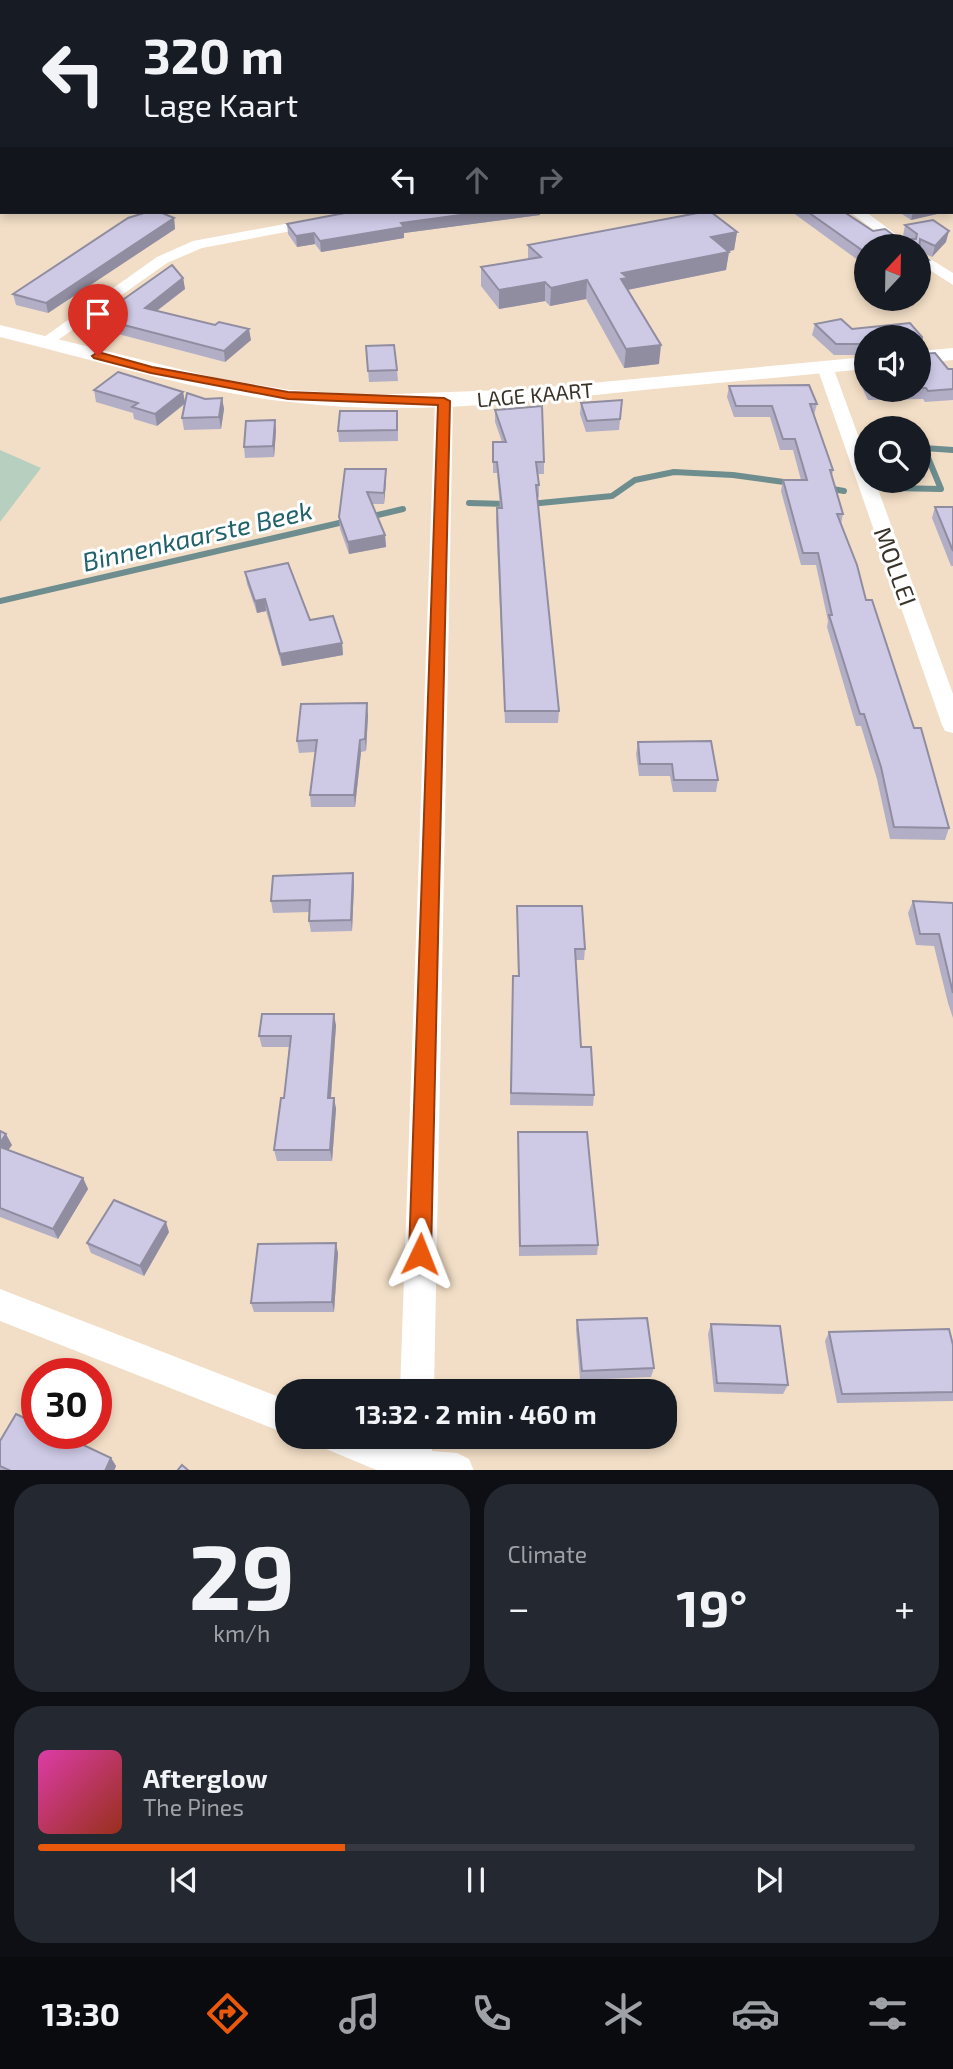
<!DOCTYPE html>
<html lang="en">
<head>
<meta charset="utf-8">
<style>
  body { margin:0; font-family:"Exo 2",sans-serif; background:#242831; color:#f1f3f6; height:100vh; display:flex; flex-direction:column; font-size:26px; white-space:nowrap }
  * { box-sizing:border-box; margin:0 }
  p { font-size:23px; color:#9ea1a6 }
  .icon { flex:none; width:38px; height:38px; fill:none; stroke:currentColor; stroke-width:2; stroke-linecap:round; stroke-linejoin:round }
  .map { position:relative; height:1470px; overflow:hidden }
  .sheet { display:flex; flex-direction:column; gap:14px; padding:14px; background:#0d0f14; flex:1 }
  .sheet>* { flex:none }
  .top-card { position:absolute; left:0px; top:0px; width:954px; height:214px; box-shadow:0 4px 10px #0003; background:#171b24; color:#f1f3f6; overflow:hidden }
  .needle { width:46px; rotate:22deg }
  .controls { position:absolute; left:854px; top:234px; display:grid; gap:14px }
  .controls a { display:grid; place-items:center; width:77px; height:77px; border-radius:50%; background:#171b24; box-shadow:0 4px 10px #0003; font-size:35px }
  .speed { position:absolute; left:21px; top:1358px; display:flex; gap:14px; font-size:35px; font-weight:700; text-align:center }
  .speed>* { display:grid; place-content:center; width:91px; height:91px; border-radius:50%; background:#171b24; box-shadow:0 4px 10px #0003; line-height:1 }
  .speed .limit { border:10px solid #d22; background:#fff; color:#111 }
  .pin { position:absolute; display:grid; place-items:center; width:60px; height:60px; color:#fff; margin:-72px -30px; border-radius:50% 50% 50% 0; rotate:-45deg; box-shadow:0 0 7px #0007 }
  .pin .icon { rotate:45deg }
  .me { position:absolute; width:77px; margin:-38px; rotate:2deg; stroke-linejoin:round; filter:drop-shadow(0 0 5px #0008) }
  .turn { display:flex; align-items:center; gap:24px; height:147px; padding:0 28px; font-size:32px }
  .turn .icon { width:91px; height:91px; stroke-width:2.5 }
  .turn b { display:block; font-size:49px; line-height:60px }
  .lanes { display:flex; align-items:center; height:66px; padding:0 28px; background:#0003; justify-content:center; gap:35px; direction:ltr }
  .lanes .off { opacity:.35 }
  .big { font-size:52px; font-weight:700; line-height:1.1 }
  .sheet .card { flex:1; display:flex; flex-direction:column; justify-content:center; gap:10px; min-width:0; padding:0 24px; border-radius:28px; background:#242831 }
  .sheet .dial { align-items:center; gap:0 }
  .dial b { font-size:91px; line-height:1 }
  .song { display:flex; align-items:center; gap:21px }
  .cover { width:84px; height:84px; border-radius:10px; background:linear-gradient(135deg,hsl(320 70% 55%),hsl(10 70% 35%)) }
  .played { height:7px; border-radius:4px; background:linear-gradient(90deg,#ea580c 35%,#363941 35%) }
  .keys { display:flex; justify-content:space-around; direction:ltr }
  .heat { display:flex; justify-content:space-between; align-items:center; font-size:38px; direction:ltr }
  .sheet .tiles { flex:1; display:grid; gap:14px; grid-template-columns:1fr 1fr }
  .card:last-child { grid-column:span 2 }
  .trip { position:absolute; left:275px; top:1379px; width:402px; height:70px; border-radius:28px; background:#171b24; box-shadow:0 4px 10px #0003; font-weight:700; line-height:70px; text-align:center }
  .tab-bar { display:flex; height:112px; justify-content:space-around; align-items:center; background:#090b0e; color:#9ea1a6 }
  .tab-bar .icon { width:49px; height:49px }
  .tab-bar .on { color:#ea580c }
  .tab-bar b { font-size:32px; color:#f1f3f6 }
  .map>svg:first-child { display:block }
  .green { fill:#b7cfbf }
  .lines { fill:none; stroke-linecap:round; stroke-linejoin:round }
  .stream { stroke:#6d8d8e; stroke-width:6 }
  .minor { fill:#fff; fill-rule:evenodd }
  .tertiary { fill:#fff; fill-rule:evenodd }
  .wall { fill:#b1aec6 }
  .shaded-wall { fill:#908da1 }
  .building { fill:#cecae6; stroke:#908da1; stroke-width:2 }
  .route { fill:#ea580c; stroke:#983908; stroke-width:2 }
  .labels { text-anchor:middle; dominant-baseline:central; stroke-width:6; stroke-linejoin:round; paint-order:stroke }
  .far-street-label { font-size:21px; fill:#3a3329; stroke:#fff }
  .street-label { font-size:24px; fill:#3a3329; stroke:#fff }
  .water-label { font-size:26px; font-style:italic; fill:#21626a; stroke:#fff }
</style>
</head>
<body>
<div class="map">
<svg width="953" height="1471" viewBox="0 0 953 1471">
  <rect width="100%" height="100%" fill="#f2dec6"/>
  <path class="green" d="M0,450L41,468L0,522Z"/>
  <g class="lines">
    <g class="stream">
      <path d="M827,488L844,491"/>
      <path d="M892,488L941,489L924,448L953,450"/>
      <path d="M469,503L508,504"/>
      <path d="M530,504L612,496L635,480L674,472L733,475L791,483"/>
      <path d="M369,517L403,509"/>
      <path d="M0,601L348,521"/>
    </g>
    <g class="minor">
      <path d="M46,0H56L57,2H47Z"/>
      <path d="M840,0H853L854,2H841Z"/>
      <rect x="0" y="42" width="2" height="6"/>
      <rect x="0" y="161" width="2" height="8"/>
      <path d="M349,212H377L370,216L202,248L167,263L51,345L45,347L37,342L157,257L193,241Z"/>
      <path d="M850,212H866L913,247H896Z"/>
      <path d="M919,252L953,273V285L919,263Z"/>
      <path d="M825,362L833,367L866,457V481H875L953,694V733L945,731L942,725L817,367Z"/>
      <path d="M444,396L453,401L434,1391H400L435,401Z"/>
      <path d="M0,1289L287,1400V1434L0,1321Z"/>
      <path d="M321,1437H382L397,1443L398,1437H432V1451L457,1453L469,1459L474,1471H379L326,1449Z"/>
    </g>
    <g class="tertiary">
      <path d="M0,325L216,378L290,390L369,395L528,389L866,357V369C789,377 711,383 634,391C520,403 404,416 290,402C191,391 96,360 0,337Z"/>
      <path d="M953,348V360L919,363V351Z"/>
    </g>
  </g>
  <g class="wall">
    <path d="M891,0H952V2H895Z"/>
    <path d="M350,212H543H540V215L404,233V238L321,252L315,244L297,247L288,234L287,224Z"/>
    <path d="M792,212H844L873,231L899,239H906L903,236L905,225L946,242L932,257L919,251L929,260L926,271L866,247V266Z"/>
    <path d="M899,212H938L937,214L911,220Z"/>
    <path d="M174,218L175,229L48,313L16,305L13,294Z"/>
    <path d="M737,232L734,250L729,251L726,270L627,290L659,364L624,368L586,299L550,306L545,301L499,309L481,286V267L528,260V245Z"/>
    <path d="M183,278L185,289L157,311L251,340L225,362L99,329L97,318Z"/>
    <path d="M841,319L852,329L910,323L922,337L920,354L935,353L948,369H953V400L925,402L923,399L868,400L855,373L858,362L866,360V390H919V338H866V355H834L812,335L815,324Z"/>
    <path d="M366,346L397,370L398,381L369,382Z"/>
    <path d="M729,386L817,404L814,415L833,470L832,476L843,514L841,524L866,600L949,828L945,840L890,839L877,779L861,726H856L827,627L828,621L816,565H801L781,491L783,480H801L793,450H780L770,417H734L727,397Z"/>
    <path d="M94,390L183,392L185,402L205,399L222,398L224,409L221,429L184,430L182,418L185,404L157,426L134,419L133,413L96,402Z"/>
    <path d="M622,400L619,430L586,432L580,414L581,403Z"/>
    <path d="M495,410L544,462V474H538L539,485V497H537L559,711L558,723H505L496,520L497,508H500L497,473H493V442H502L495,422Z"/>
    <path d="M275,420L276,431L274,457L245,458L244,447Z"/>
    <path d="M398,422V441L339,442L338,431Z"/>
    <path d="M919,443L927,467L924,478H919Z"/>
    <path d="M345,469L386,481L384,504H372L385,535L386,547L349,554L340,529L339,517Z"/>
    <path d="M935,507H953V566H951L932,518Z"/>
    <path d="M245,572L310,620L342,643L343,655L282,666L266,611L257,613L247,584Z"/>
    <path d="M368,715L366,751L361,752L355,807H311L310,795L315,752L299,753L297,741Z"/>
    <path d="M638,742L718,780L716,792H673L670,776H639L636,754Z"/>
    <path d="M353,873L354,885L352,931L311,932L309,921L310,912L273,913L271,901Z"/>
    <path d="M913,901L953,903V1018L948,1003L934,946L916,945L908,913Z"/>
    <path d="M517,906L585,949L584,960H576L581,1047L594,1095L593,1106L510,1105L513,976H518Z"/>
    <path d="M336,1025L331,1098H334L336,1109L332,1161H277L274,1150L284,1098L289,1047H262L259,1036Z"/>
    <path d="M0,1131L12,1145L8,1150L83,1178L88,1189L58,1239L0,1217Z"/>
    <path d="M518,1132L598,1245L597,1255L519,1256Z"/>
    <path d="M169,1232L144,1276L91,1253L87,1243Z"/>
    <path d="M338,1253L334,1312H254L251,1303Z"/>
    <path d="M577,1320L654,1368L651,1377L580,1380L576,1329Z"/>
    <path d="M711,1324L788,1385L783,1394L714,1392L708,1334Z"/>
    <path d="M829,1332L953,1345V1401L837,1403L825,1341Z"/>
    <path d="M0,1441L111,1458L116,1466L114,1471H0Z"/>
  </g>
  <g class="shaded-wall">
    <path d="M483,212H543H540V215L404,233V238L321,252L320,241L401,223Z"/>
    <path d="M913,212H938L937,214L911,220Z"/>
    <path d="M174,218L175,229L48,313L46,303Z"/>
    <path d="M949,231L946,242L932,257L935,246Z"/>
    <path d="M737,232L734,250L709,255L711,237Z"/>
    <path d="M314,233L315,244L297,247L296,236Z"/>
    <path d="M729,252L726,270L627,290L619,298L622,273Z"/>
    <path d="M929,260L926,271L919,272V262Z"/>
    <path d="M183,278L185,289L147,318L145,308Z"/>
    <path d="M587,280L586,299L550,306L551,288Z"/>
    <path d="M545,282V301L499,309V290Z"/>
    <path d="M249,329L251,340L225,362L224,351Z"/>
    <path d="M661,345L659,364L624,368L626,349Z"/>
    <path d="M183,392L185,403L157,426L155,414Z"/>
    <path d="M222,398L224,409L221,429L219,417Z"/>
    <path d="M275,420L276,431L274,457L273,446Z"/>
    <path d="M386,469V481L384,504V493Z"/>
    <path d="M385,535L386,547L349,554L348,542Z"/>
    <path d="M265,599L266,611L257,613L255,601Z"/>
    <path d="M342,643L343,655L282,666L280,654Z"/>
    <path d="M367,703L368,715L366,751L365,739Z"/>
    <path d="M360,740L361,752L355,807L354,795Z"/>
    <path d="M353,873L354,885L352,931L351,920Z"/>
    <path d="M334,1014L336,1025L330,1109L328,1098Z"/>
    <path d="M334,1098L336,1109L332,1161L330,1150Z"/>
    <path d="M6,1134L12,1145L3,1157L0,1151V1143Z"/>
    <path d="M83,1178L88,1189L58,1239L53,1229Z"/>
    <path d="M166,1222L169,1232L144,1276L140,1266Z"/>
    <path d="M336,1243L338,1253L334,1312L332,1302Z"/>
    <path d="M111,1458L116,1466L114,1471H105Z"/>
  </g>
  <g class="building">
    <path d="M0,0H30L31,2H2V7Z"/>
    <path d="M77,0H798L801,2H78Z"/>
    <path d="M909,0H953V10H952V2H913Z"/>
    <path d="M953,28V51H952V29Z"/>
    <path d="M952,53L953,57V86H952Z"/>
    <path d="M147,212H160L174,218L46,303L13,294L128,218Z"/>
    <path d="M350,212H483L401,223L404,227L320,241L314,233L296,236L287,224Z"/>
    <path d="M703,212H711L737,232L711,237L729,252L622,273L628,278L621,279L661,345L626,349L587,280L551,288L545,282L499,290L481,267L541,257L528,245Z"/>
    <path d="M808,212H844L873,231L885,229L899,239H916L917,234L905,225L933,220L949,231L935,246L920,239L919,252L929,260L919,262V247H866V253Z"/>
    <path d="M172,265L183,278L145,308L215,325L219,322L249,329L224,351L97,318Z"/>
    <path d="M841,319L852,329L910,323L922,337L920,354L935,353L948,369H953V389L928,391L926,388H919V338H866V344H836L815,324Z"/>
    <path d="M394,345L397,370L368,371L366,346Z"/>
    <path d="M866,360V380L858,362Z"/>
    <path d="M118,372L183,392L155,414L132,407L138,403L94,390Z"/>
    <path d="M809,385L817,404H810L833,470H830L843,514H837L857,565L866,600H872L914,728H921L949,828L894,827L881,767L864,714H860L829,615H832L818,553H803L783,480H807L795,439H783L772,406H736L729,386Z"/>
    <path d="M187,393L205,399L222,398L219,417L182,418Z"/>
    <path d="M622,400L620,419L587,421L581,403Z"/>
    <path d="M542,406L544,462H536L539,485H536L559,711H505L497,508H502L497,462H493V442H506L495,410Z"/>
    <path d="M340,411H397V430L338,431Z"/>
    <path d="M275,420L273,446L244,447L246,421Z"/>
    <path d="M919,443L927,467L919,466Z"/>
    <path d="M345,469H386L384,493L367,492L385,535L348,542L339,517Z"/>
    <path d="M935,507H953V551Z"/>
    <path d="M288,563L310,620L333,616L342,643L280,654L265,599L255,601L245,572Z"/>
    <path d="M367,703L365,739L360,740L354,795H310L317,740L297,741L301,704Z"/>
    <path d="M711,741L718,780H674L672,764H640L638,742Z"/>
    <path d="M353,873L351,920L309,921L310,900L271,901L273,876Z"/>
    <path d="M913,901L953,903V993L939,934H920Z"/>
    <path d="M517,906H582L585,949H575L581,1047H591L594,1095L511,1093L513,976H519Z"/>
    <path d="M262,1014H334L328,1098H334L330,1150H274L281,1098H284L291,1036H259Z"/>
    <path d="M0,1131L6,1134L0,1143Z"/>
    <path d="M518,1132H587L598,1245L520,1246Z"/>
    <path d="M0,1147L83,1178L53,1229L0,1208Z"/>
    <path d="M114,1200L166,1222L140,1266L87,1243Z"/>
    <path d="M336,1243L332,1302L251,1303L258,1244Z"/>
    <path d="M647,1318L654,1368L582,1371L577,1320Z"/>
    <path d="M711,1324L780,1326L788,1385L717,1383Z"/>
    <path d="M949,1329L953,1345V1392L842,1394L829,1332Z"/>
    <path d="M16,1414L37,1424V1433H58L111,1458L105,1471H11L0,1466V1441Z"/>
    <path d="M182,1465L189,1471H177Z"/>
  </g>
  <path class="route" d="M98,352L152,367L288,392L444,398L450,401L431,1254L428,1261L420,1265L413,1261L409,1254L438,405L288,399L151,373L94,358L92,356Z"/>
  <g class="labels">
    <g class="far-street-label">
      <text transform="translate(535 394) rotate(-5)">LAGE KAART</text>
    </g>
    <g class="street-label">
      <text transform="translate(896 566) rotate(70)">MOLLEI</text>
    </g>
    <g class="water-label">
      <text transform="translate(197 535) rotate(-13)">Binnenkaarste Beek</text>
    </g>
  </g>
</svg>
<div class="controls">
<a><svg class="needle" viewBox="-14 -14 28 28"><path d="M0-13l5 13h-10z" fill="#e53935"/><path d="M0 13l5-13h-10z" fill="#9ea1a6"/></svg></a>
<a><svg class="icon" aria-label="sound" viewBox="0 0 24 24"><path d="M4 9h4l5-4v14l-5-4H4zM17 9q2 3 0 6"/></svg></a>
<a><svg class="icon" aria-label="search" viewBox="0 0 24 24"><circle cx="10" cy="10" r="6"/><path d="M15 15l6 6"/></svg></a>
</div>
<div class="speed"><div class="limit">30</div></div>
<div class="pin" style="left:98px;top:356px;background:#d93025"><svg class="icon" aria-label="arrive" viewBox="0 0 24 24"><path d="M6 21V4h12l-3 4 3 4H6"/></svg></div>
<svg class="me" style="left:420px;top:1254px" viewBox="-20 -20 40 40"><path d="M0-17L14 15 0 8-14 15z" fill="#ea580c" stroke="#fff" stroke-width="4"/></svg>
<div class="trip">13:32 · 2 min · 460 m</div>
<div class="top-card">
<div class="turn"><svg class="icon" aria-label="left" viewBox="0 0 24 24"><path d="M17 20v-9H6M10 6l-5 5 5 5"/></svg><div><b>320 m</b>Lage Kaart</div></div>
<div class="lanes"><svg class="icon" aria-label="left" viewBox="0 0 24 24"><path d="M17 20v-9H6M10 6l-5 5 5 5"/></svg><svg class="icon off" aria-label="ahead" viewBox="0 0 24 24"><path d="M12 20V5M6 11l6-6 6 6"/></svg><svg class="icon off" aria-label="right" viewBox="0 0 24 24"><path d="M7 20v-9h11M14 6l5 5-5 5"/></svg></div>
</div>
</div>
<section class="sheet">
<div class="tiles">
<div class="card dial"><b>29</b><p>km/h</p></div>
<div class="card"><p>Climate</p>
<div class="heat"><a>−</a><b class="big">19°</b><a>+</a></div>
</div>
<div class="card">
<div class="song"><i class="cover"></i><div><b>Afterglow</b><p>The Pines</p></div></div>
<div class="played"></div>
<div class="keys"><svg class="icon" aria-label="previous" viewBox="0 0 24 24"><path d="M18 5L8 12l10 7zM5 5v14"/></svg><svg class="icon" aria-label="pause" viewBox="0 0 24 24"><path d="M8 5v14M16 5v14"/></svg><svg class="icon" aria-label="next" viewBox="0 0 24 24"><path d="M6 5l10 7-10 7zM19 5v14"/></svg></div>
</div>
</div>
</section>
<nav class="tab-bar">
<b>13:30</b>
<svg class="icon on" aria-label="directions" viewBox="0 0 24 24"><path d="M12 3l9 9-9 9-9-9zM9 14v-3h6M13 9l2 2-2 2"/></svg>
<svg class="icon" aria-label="music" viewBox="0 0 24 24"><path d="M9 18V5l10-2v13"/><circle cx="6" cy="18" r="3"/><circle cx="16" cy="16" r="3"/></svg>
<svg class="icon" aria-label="phone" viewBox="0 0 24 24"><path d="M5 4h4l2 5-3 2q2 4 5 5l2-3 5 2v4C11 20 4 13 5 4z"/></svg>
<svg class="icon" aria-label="climate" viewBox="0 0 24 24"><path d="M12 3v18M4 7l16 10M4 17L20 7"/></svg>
<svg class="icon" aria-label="car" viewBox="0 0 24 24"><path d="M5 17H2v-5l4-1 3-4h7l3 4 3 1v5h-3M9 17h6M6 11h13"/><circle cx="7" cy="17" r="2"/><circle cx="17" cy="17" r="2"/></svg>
<svg class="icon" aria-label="filters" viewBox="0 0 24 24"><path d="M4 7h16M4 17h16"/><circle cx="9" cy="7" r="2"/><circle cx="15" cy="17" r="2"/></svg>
</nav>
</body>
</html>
